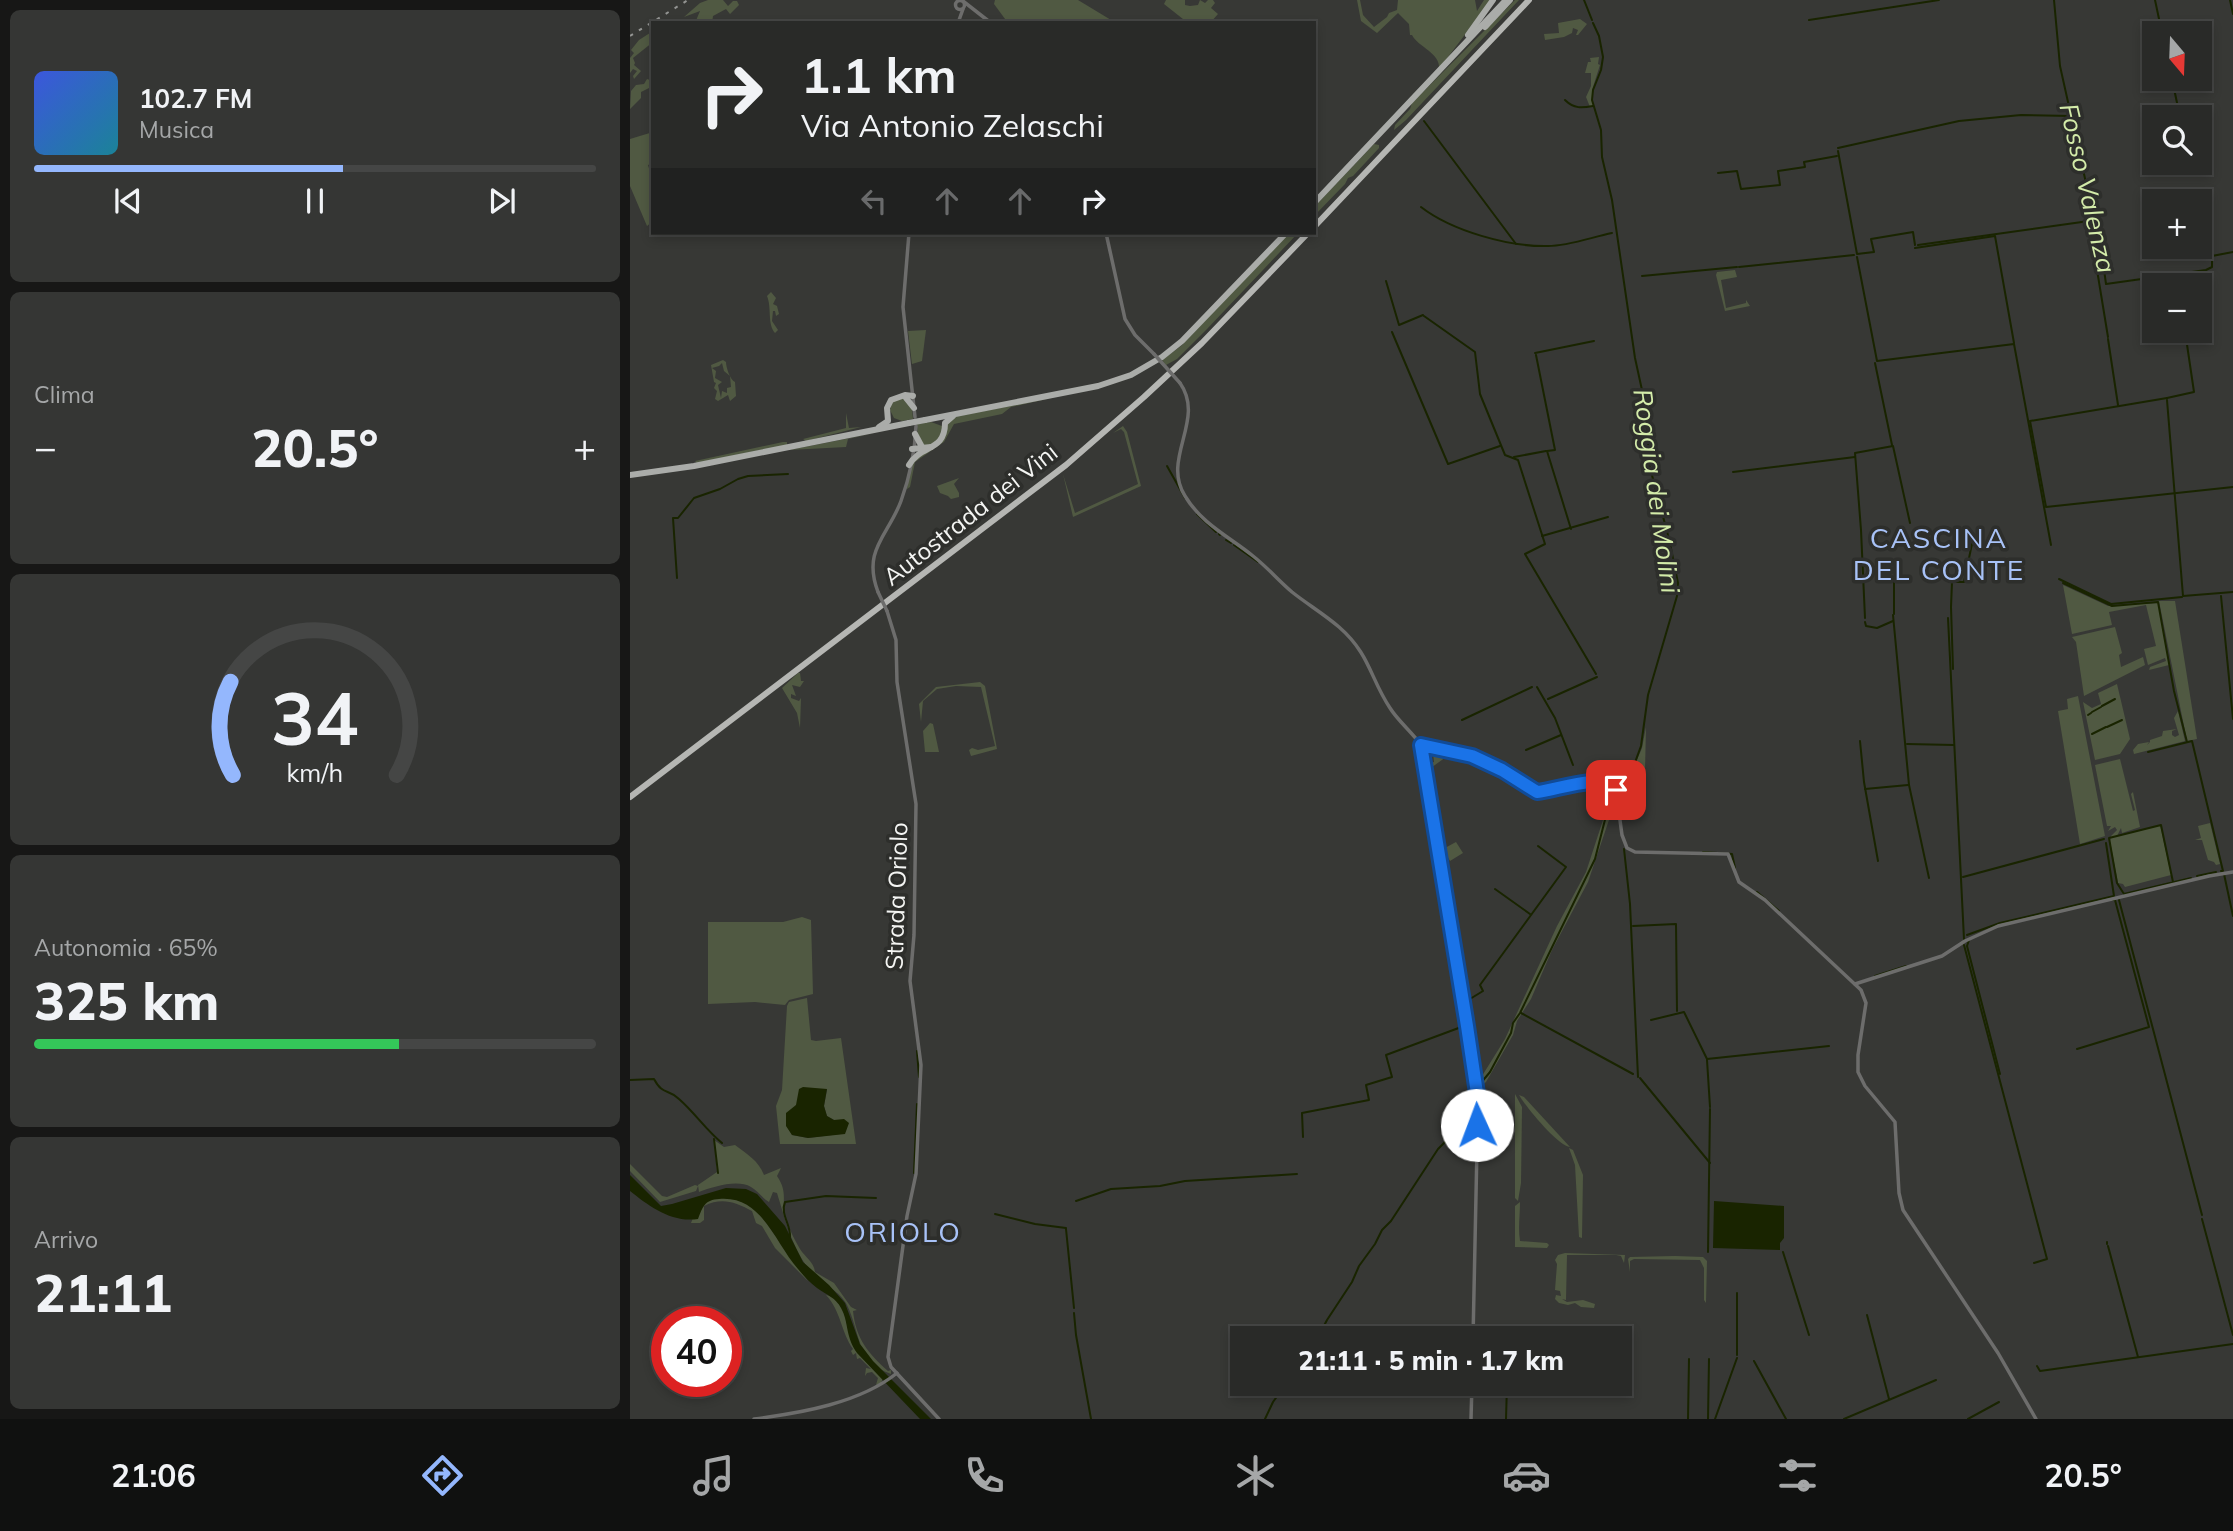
<!DOCTYPE html>
<html lang="it">
<head>
<meta charset="utf-8">
<style>
  body { margin:0; font-family:Mulish,sans-serif; background:#353634; color:#f1f3f6; height:100vh; display:flex; flex-direction:column; font-size:26px; white-space:nowrap }
  * { box-sizing:border-box; margin:0 }
  p { font-size:23px; color:#a5a7a8 }
  .icon { flex:none; width:38px; height:38px; fill:none; stroke:currentColor; stroke-width:2; stroke-linecap:round; stroke-linejoin:round }
  .map { position:relative; flex:1; overflow:hidden }
  .sheet { display:flex; flex-direction:column; gap:10px; padding:10px; background:#171716; width:630px }
  .sheet>* { flex:none }
  .banner { position:absolute; left:21px; top:21px; width:665px; height:214px; border-radius:0px; box-shadow:0 4px 10px #0003,0 0 0 2px #454645; background:#292a28; color:#f1f3f6; overflow:hidden }
  .needle { width:46px; rotate:161deg }
  .fabs { position:absolute; left:1512px; top:21px; display:grid; gap:14px }
  .fabs a { display:grid; place-items:center; width:70px; height:70px; border-radius:0px; background:#292a28; box-shadow:0 4px 10px #0003,0 0 0 2px #454645; font-size:35px }
  .speed { position:absolute; left:21px; top:1306px; display:flex; gap:14px; font-size:35px; font-weight:700; text-align:center }
  .speed>* { display:grid; place-content:center; width:91px; height:91px; border-radius:50%; background:#292a28; box-shadow:0 4px 10px #0003,0 0 0 2px #454645; line-height:1 }
  .speed .limit { border:10px solid #d22; background:#fff; color:#111 }
  .pin { position:absolute; display:grid; place-items:center; width:60px; height:60px; color:#fff; margin:-30px; border-radius:14px; box-shadow:0 4px 10px #0006 }
  .me { position:absolute; width:77px; margin:-38px; rotate:358deg; stroke-linejoin:round; filter:drop-shadow(0 0 5px #0008) }
  .turn { display:flex; align-items:center; gap:24px; height:147px; padding:0 35px; font-size:32px }
  .turn .icon { width:91px; height:91px; stroke-width:2.5 }
  .turn b { display:block; font-size:49px; line-height:60px }
  .lanes { display:flex; align-items:center; height:66px; padding:0 35px; background:#0003; justify-content:center; gap:35px; direction:ltr }
  .lanes .off { opacity:.35 }
  .big { font-size:52px; font-weight:800; line-height:1.1 }
  .sheet .card { flex:1; display:flex; flex-direction:column; justify-content:center; gap:10px; min-width:0; padding:0 24px; border-radius:10px; background:#353634 }
  .sheet .dial { align-items:center; gap:0 }
  .dial svg { height:182px; overflow:visible; fill:none; stroke:#454645; stroke-width:7; stroke-linecap:round; text-anchor:middle }
  .dial text { fill:#f1f3f6; stroke:none }
  .song { display:flex; align-items:center; gap:21px }
  .cover { width:84px; height:84px; border-radius:10px; background:linear-gradient(135deg,hsl(230 70% 55%),hsl(190 70% 35%)) }
  .played { height:7px; border-radius:4px; background:linear-gradient(90deg,#94b7fd 55%,#454645 55%) }
  .keys { display:flex; justify-content:space-around; direction:ltr }
  .heat { display:flex; justify-content:space-between; align-items:center; font-size:38px; direction:ltr }
  .charge { height:10px; border-radius:5px; background:linear-gradient(90deg,#34c759 65%,#454645 0) }
  .trip { position:absolute; left:600px; top:1326px; width:402px; height:70px; border-radius:0px; background:#292a28; box-shadow:0 4px 10px #0003,0 0 0 2px #454645; font-weight:800; line-height:70px; text-align:center }
  .tab-bar { display:flex; height:112px; justify-content:space-around; align-items:center; background:#101110; color:#a5a7a8 }
  .tab-bar .icon { width:49px; height:49px }
  .tab-bar .selected { color:#94b7fd }
  .tab-bar b { font-size:32px; color:#f1f3f6 }
  main { display:flex; flex:1; min-height:0 }
  .map>svg:first-child { display:block }
  .green { fill:#505942; fill-rule:evenodd }
  .water { fill:#192400 }
  .lines { fill:none; stroke-linecap:round; stroke-linejoin:round }
  .stream { stroke:#192400; stroke-width:2 }
  .tertiary { stroke:#6d6d6c; stroke-width:3.5 }
  .trunk { stroke:#aaaca9; stroke-width:6 }
  .motorway { stroke:#b5b6b3; stroke-width:6 }
  .rail { stroke:#939492; stroke-width:2; stroke-dasharray:3.5 7; stroke-linecap:butt }
  .tertiary-bridge { stroke:#6d6d6c; stroke-width:3.5 }
  .trunk-bridge { stroke:#aaaca9; stroke-width:6 }
  .route-casing { stroke:#114b97; stroke-width:18 }
  .route { stroke:#1a73e8; stroke-width:12 }
  .labels { text-anchor:middle; dominant-baseline:central; stroke-width:7; stroke-linejoin:round; paint-order:stroke }
  .street-label { font-size:24px; fill:#f4f5f3; stroke:#2d2e2b }
  .water-label { font-size:26px; font-style:italic; fill:#d3eba9; stroke:#2d2e2b }
  .quarter-label { font-size:28px; letter-spacing:2px; fill:#a8c2f7; stroke:#2d2e2b }
</style>
</head>
<body>
<main>
<section class="sheet">
<div class="card">
<div class="song"><i class="cover"></i><div><b>102.7 FM</b><p>Musica</p></div></div>
<div class="played"></div>
<div class="keys"><svg class="icon" aria-label="previous" viewBox="0 0 24 24"><path d="M18 5L8 12l10 7zM5 5v14"/></svg><svg class="icon" aria-label="pause" viewBox="0 0 24 24"><path d="M8 5v14M16 5v14"/></svg><svg class="icon" aria-label="next" viewBox="0 0 24 24"><path d="M6 5l10 7-10 7zM19 5v14"/></svg></div>
</div>
<div class="card"><p>Clima</p>
<div class="heat"><a>−</a><b class="big">20.5°</b><a>+</a></div>
</div>
<div class="card dial"><svg viewBox="0 0 100 80">
<path d="M14 69A42 42 0 1 1 86 69"/>
<path d="M14 69A42 42 0 0 1 13 28" stroke="#94b7fd"/>
<text x="50" y="56" font-size="32" font-weight="700">34</text>
<text x="50" y="72" font-size="11">km/h</text>
</svg></div>
<div class="card"><p>Autonomia · 65%</p><b class="big">325 km</b><div class="charge"></div></div>
<div class="card"><p>Arrivo</p><b class="big">21:11</b></div>
</section>
<div class="map">
<svg width="1603" height="1419" viewBox="0 0 1603 1419">
  <rect width="100%" height="100%" fill="#373835"/>
  <g class="green">
    <path d="M78,0H93L98,6L103,1H107L109,5L100,14L96,9L83,16L82,23H65L70,11L54,17L70,3Z"/>
    <path d="M365,0H448L486,23H378L364,4Z"/>
    <path d="M536,0H555V5L560,6L568,5L570,0L575,3L578,0H583L585,3L581,8L588,14L580,23H558L534,4Z"/>
    <path d="M727,0H730L733,15L744,27L757,17L759,13L767,10L768,0H845L847,11L854,0H861L809,69C811,53 788,47 782,35H780L779,24L768,13L747,33L731,21Z"/>
    <path d="M885,0H889L776,120L764,130L765,125L780,109L782,103Z"/>
    <path d="M950,19L957,24L948,35H946L948,30L943,28L942,33L934,37L915,40L914,34L929,33L928,23Z"/>
    <path d="M23,31V42L3,58L5,63L4,65L11,71L4,79L3,76L7,71L3,69L0,73V58L4,53L1,50L9,40Z"/>
    <path d="M969,57L968,64L970,65L962,90L963,106L960,107L956,97L961,86V73H955L958,62H961L960,58Z"/>
    <path d="M23,74V86L11,92V98L0,109L1,91L6,85L14,84L17,79L20,80Z"/>
    <path d="M23,132V163L18,165L23,182V221L17,226L0,186V139Z"/>
    <path d="M744,144L749,145V148L723,176L718,178L715,184L684,216V207Z"/>
    <path d="M659,233H668L577,329L547,359L536,365L532,360L551,346Z"/>
    <path d="M1105,270L1107,277L1091,280L1096,308L1116,303V300L1120,306L1095,311L1086,275L1087,272Z"/>
    <path d="M141,292L146,298L143,304L147,306L149,314L146,316L145,311H143L142,321L148,330L145,333C137,324 142,308 137,296Z"/>
    <path d="M296,330L292,361L282,364L278,331Z"/>
    <path d="M93,360L96,362C96,367 100,380 105,382L106,396L100,401L98,395L88,401L85,399L87,391L84,388L86,383L84,382L81,365ZM92,363L94,371L100,376L101,387L97,388V393L92,391L91,398L88,385L92,382L85,378L86,371L82,368L89,366Z"/>
    <path d="M426,397L381,407L372,414L324,424L314,442L285,462L280,487L277,489C278,481 279,467 284,461C297,444 318,451 317,424L323,417Z"/>
    <path d="M267,399H275L282,409L283,419L272,421L264,418L260,410L262,402Z"/>
    <path d="M216,413L219,428L231,427L176,441L173,439L216,428Z"/>
    <path d="M301,422L312,426L313,436L300,446H293L288,438L287,424Z"/>
    <path d="M493,426L497,432L511,486L443,517L433,474L445,513L508,484L494,432L491,429L483,433Z"/>
    <path d="M246,433L218,439L216,447L159,450Z"/>
    <path d="M153,442H157V445L67,463L65,461Z"/>
    <path d="M329,478L324,484L329,493V497L321,499L318,496L310,493L307,486Z"/>
    <path d="M1433,585L1478,606L1528,603L1539,665L1519,670L1520,667L1536,661L1535,658L1518,665L1514,649L1526,646L1516,605L1479,612L1482,625L1442,634Z"/>
    <path d="M1529,601H1545L1567,739L1557,741Z"/>
    <path d="M1485,627L1492,653L1489,655L1491,667L1513,657L1515,665L1454,696L1446,642L1442,637Z"/>
    <path d="M168,673H170L171,681H174L170,687L162,685L166,696L161,694V698L169,701L171,698L170,728L167,713L152,688Z"/>
    <path d="M350,682L355,686L367,749L341,756L339,750L342,748L348,750L365,746L351,687L326,686L307,689L293,701L291,722L289,704L306,687Z"/>
    <path d="M1487,684L1500,739L1490,754L1465,760L1453,702L1462,708L1471,704L1468,693Z"/>
    <path d="M1448,696L1475,836L1450,844L1428,711L1438,709L1437,699Z"/>
    <path d="M1548,711L1555,741L1504,754L1503,750L1508,744L1519,742L1517,745L1520,742V740L1532,736L1533,731L1547,729L1542,731V735L1545,737L1549,735L1544,718Z"/>
    <path d="M300,723L303,724L309,752H295L293,731Z"/>
    <path d="M1016,727L1015,771L1003,774L1002,772L1012,748Z"/>
    <path d="M817,751L823,752L798,770L796,769L794,753H798L800,763L804,762L803,753Z"/>
    <path d="M1490,759L1503,811L1505,810L1501,794L1503,792L1510,827L1492,833L1491,828L1487,836L1530,825L1541,875L1495,887L1493,884L1488,883L1480,841L1481,836L1487,830L1485,827L1478,831L1481,826H1477L1465,765Z"/>
    <path d="M983,789L985,793L980,817L958,882L922,950L901,999L887,1021L883,1035L856,1082L849,1088L847,1084L875,1039L927,926L956,872L973,820L976,803Z"/>
    <path d="M1580,823L1590,864L1586,865L1584,862L1578,860L1572,840H1565L1571,838L1568,826Z"/>
    <path d="M826,842L833,853L820,861L813,849Z"/>
    <path d="M172,917L181,920L183,994L159,1000L155,1005L125,1002L78,1004V922H153Z"/>
    <path d="M177,998L181,1040L186,1041L211,1038L226,1144H150L146,1106L152,1090L157,1006L159,1002ZM195,1089L197,1090L194,1106L197,1116L204,1120L210,1134L178,1138L162,1135L158,1128L166,1105Z"/>
    <path d="M885,1094L892,1107L891,1183L888,1201L885,1198Z"/>
    <path d="M889,1095L894,1097L940,1147C928,1146 896,1107 889,1095Z"/>
    <path d="M84,1140L94,1147L105,1145C118,1155 128,1160 134,1175L151,1168L147,1176C160,1195 149,1204 157,1223C161,1232 165,1241 170,1249C175,1257 184,1262 185,1272L204,1283L221,1307L227,1310L223,1311C226,1339 238,1353 258,1371L261,1370V1374C226,1362 230,1331 217,1305C209,1290 196,1287 185,1276C163,1253 156,1222 147,1193L143,1192L139,1202C132,1198 128,1191 121,1187C107,1179 83,1187 69,1192L68,1185L87,1172Z"/>
    <path d="M939,1148L943,1150L953,1175L952,1238L949,1237L945,1165Z"/>
    <path d="M0,1164L32,1196L37,1197L65,1185L68,1186L66,1191L30,1202L0,1171Z"/>
    <path d="M93,1194L124,1206L178,1281L145,1248L132,1226L126,1223L122,1211C105,1202 92,1197 74,1206V1220L70,1223H61L67,1208L79,1199Z"/>
    <path d="M890,1202C890,1216 888,1228 890,1241L917,1243L919,1245L917,1248L885,1247V1206Z"/>
    <path d="M935,1253L995,1255L994,1263L991,1256L986,1255H937L936,1300L932,1299L937,1302L953,1300L965,1304L964,1308L951,1307L945,1303L938,1305L929,1303L925,1299L926,1295L931,1296L930,1291L925,1290L927,1264L925,1260L928,1255Z"/>
    <path d="M1045,1256L1073,1257L1077,1261L1076,1303L1074,1300V1268L1070,1260L1004,1259L1000,1261V1272L998,1259L1000,1257Z"/>
    <path d="M196,1295L203,1297L213,1309L217,1324L253,1378L251,1383L246,1385L248,1378L242,1372L237,1373L235,1376L236,1368L241,1369L230,1358L227,1359L226,1353L223,1355L221,1351L223,1349C211,1332 211,1311 196,1295Z"/>
  </g>
  <g class="water">
    <path d="M173,1087L197,1089L194,1106L197,1116L204,1120L214,1119L219,1123L215,1134L178,1138L162,1135L156,1126V1113L166,1105L169,1089Z"/>
    <path d="M0,1175L31,1206L42,1204L96,1188L116,1189L127,1194L155,1226L173,1262L199,1285L215,1303L230,1344L243,1361L301,1419H290L227,1353C215,1336 219,1322 211,1308C206,1298 197,1295 187,1288C180,1283 174,1276 168,1269C145,1243 132,1195 89,1199C75,1200 73,1206 68,1219C41,1223 19,1206 0,1191Z"/>
    <path d="M1084,1201L1154,1206V1238L1150,1243V1250L1083,1248Z"/>
  </g>
  <g class="lines">
    <g class="stream">
      <path d="M954,0L962,20"/>
      <path d="M1424,0L1430,66L1472,255L1476,284L1576,270L1582,267V256L1603,252"/>
      <path d="M1525,0L1532,33"/>
      <path d="M1600,0L1603,14"/>
      <path d="M1179,20L1309,0"/>
      <path d="M1542,79L1550,117"/>
      <path d="M935,100C944,109 952,108 963,106"/>
      <path d="M794,121L886,244"/>
      <path d="M1208,148L1329,121L1391,115L1442,116"/>
      <path d="M1208,151L1227,254L1244,252L1241,239L1283,232L1285,245"/>
      <path d="M1088,173L1107,171L1111,189L1150,185L1148,171L1175,167L1174,162L1207,156"/>
      <path d="M791,207C822,231 879,247 918,246C939,246 962,237 982,233"/>
      <path d="M1288,245L1459,221L1478,337"/>
      <path d="M1285,248L1365,236L1384,343"/>
      <path d="M1227,257L1247,361L1384,344L1421,545"/>
      <path d="M1109,267L1224,255"/>
      <path d="M1012,276L1107,267"/>
      <path d="M756,281L769,325L793,315"/>
      <path d="M794,316L845,352L850,394L875,455L888,460L915,544L895,554L966,674"/>
      <path d="M762,332L818,464L870,446"/>
      <path d="M1478,339L1488,405"/>
      <path d="M905,353L964,341"/>
      <path d="M906,355L925,450L917,451L941,529"/>
      <path d="M1245,363L1262,445"/>
      <path d="M1537,398L1400,421L1416,507L1603,487"/>
      <path d="M1537,398L1564,392L1555,331"/>
      <path d="M1537,400L1553,596L1603,592"/>
      <path d="M884,457L916,451"/>
      <path d="M537,466L555,498"/>
      <path d="M1103,472L1225,457"/>
      <path d="M567,514L586,532"/>
      <path d="M1335,533L1344,537"/>
      <path d="M589,534L590,535"/>
      <path d="M912,536L978,517"/>
      <path d="M596,540L601,543"/>
      <path d="M604,545L628,562"/>
      <path d="M47,578L43,518H48L64,498L90,489L108,479L118,476L158,474"/>
      <path d="M1429,579L1481,604L1552,597"/>
      <path d="M1264,581V614"/>
      <path d="M1433,583L1482,606L1528,602L1544,691L1557,742"/>
      <path d="M1591,596L1603,719"/>
      <path d="M1263,615L1279,785L1299,878"/>
      <path d="M1235,618L1231,530L1225,453L1263,446L1280,523"/>
      <path d="M1318,618L1334,939"/>
      <path d="M1235,622L1236,626L1247,628L1263,621"/>
      <path d="M1323,669L1321,607L1322,582H1334L1343,539"/>
      <path d="M907,687L925,718L943,765"/>
      <path d="M918,699L967,677"/>
      <path d="M1472,706L1485,699"/>
      <path d="M1462,712L1471,707"/>
      <path d="M1458,715L1461,713"/>
      <path d="M832,720L902,687"/>
      <path d="M1477,727L1492,720"/>
      <path d="M1462,734L1476,727"/>
      <path d="M1230,741L1234,782L1248,861"/>
      <path d="M1277,744L1324,745"/>
      <path d="M896,750L931,735"/>
      <path d="M1518,752L1562,741L1593,871H1591"/>
      <path d="M1235,789L1278,785"/>
      <path d="M994,849L1000,904L1008,1077"/>
      <path d="M1073,852L1102,854L1105,868"/>
      <path d="M1594,874L1603,916"/>
      <path d="M1567,876L1586,872"/>
      <path d="M1333,877L1474,839"/>
      <path d="M816,882L823,927"/>
      <path d="M1543,882L1531,825L1479,838L1487,883L1494,894L1561,878"/>
      <path d="M865,889L900,914"/>
      <path d="M1127,892L1149,911"/>
      <path d="M1489,900L1572,1215"/>
      <path d="M1003,926L1046,924L1047,1011"/>
      <path d="M823,929L835,1002L853,991L850,985L936,867L908,846"/>
      <path d="M1337,935L1370,923L1484,896L1476,843"/>
      <path d="M1339,940L1337,946L1370,1074"/>
      <path d="M1334,945L1417,1259L1404,1263"/>
      <path d="M1245,976L1276,966"/>
      <path d="M891,1013L1003,1074"/>
      <path d="M1021,1020L1054,1012L1077,1059L1199,1046"/>
      <path d="M1447,1049L1519,1027L1485,900H1483"/>
      <path d="M287,1051L289,1077"/>
      <path d="M1077,1060L1080,1107"/>
      <path d="M1010,1078L1080,1163"/>
      <path d="M0,1080L24,1079C33,1096 38,1088 49,1099C65,1113 76,1130 92,1143"/>
      <path d="M673,1137L672,1113L739,1100L736,1085L762,1077L756,1055L834,1026"/>
      <path d="M84,1139L88,1173"/>
      <path d="M284,1173L287,1104"/>
      <path d="M446,1201L481,1189L530,1186L555,1181L667,1174"/>
      <path d="M365,1214L405,1224L436,1228"/>
      <path d="M1572,1219L1603,1335"/>
      <path d="M436,1229L444,1308"/>
      <path d="M160,1237C161,1225 150,1214 155,1202L196,1196L246,1198"/>
      <path d="M1477,1242V1244"/>
      <path d="M1478,1246L1508,1357"/>
      <path d="M1078,1252L1080,1109"/>
      <path d="M1153,1252L1179,1335"/>
      <path d="M444,1313L446,1335L461,1419"/>
      <path d="M1237,1315L1259,1399"/>
      <path d="M687,1339L697,1320L722,1282L729,1266L745,1244L752,1230L761,1221L808,1149L816,1141L845,1090L860,1072L881,1033L883,1023L890,1013L965,859L980,800L987,786L1003,768L1011,746L1018,695L1047,596L1048,583L1039,539L1019,464L1017,413L1005,358L982,200L972,157L971,130L962,100L963,90L971,70L973,57L969,36L963,23"/>
      <path d="M1107,1355V1293"/>
      <path d="M1124,1361L1156,1419"/>
      <path d="M1407,1366L1410,1371L1603,1344"/>
      <path d="M635,1419L643,1402L656,1384"/>
      <path d="M876,1419L877,1384"/>
      <path d="M1058,1419L1059,1359"/>
      <path d="M1078,1419L1079,1359"/>
      <path d="M1085,1419L1107,1358"/>
      <path d="M1214,1419L1306,1380"/>
      <path d="M1338,1419L1369,1402"/>
    </g>
    <g class="tertiary">
      <circle cx="330" cy="5" r="4.5"/>
      <path d="M333,1L361,23"/>
      <path d="M328,23L333,9"/>
      <path d="M279,233L273,307L285,417"/>
      <path d="M476,233L495,319L505,335L524,354"/>
      <path d="M550,383C576,420 531,458 555,496C572,524 598,536 623,556C637,567 648,580 662,592C677,604 694,614 709,627C740,654 740,678 760,708C768,721 782,732 791,745L848,1100L843,1339"/>
      <path d="M248,592C232,550 258,536 271,501C279,479 285,450 286,426"/>
      <path d="M257,611L266,640L267,682L286,804L284,935L280,981L291,1065L286,1174L277,1216L258,1357L261,1367L309,1419"/>
      <path d="M791,745L842,756L872,770L907,792L969,782L980,784L986,791L992,835L997,848L1005,852L1098,854L1109,882L1135,900L1231,990L1236,1003L1228,1055V1072L1235,1086L1265,1122L1269,1193L1273,1210L1368,1353L1406,1419"/>
      <path d="M1225,984L1312,956L1335,941L1368,926L1579,876L1603,872"/>
      <path d="M124,1419C171,1413 230,1403 267,1373"/>
      <path d="M841,1419L842,1384"/>
    </g>
    <g class="trunk">
      <path d="M855,27L880,0"/>
      <path d="M838,35L863,0"/>
      <path d="M684,203L876,0"/>
      <path d="M276,398L284,408"/>
      <path d="M295,420L468,386L501,375L532,357L552,341L656,233"/>
      <path d="M249,427L258,421L257,408L261,400L275,395L283,396"/>
      <path d="M285,434L292,447"/>
      <path d="M282,449L301,447"/>
      <path d="M279,465C291,444 315,452 315,423L323,416"/>
      <path d="M0,475L64,466L279,423"/>
    </g>
    <g class="motorway">
      <path d="M684,227L899,0"/>
      <path d="M0,797L436,465L514,397L572,343L678,233"/>
    </g>
    <path class="rail" d="M0,36L58,0"/>
    <g class="tertiary-bridge">
      <path d="M524,354L550,383"/>
      <path d="M248,592L257,611"/>
    </g>
    <path class="trunk-bridge" d="M279,423L295,420"/>
  </g>
  <g class="lines">
    <g class="route-casing">
      <path id="route" d="M847,1125L848,1100L837,1026L791,745L842,756L872,770L907,792C929,790 969,772 986,790"/>
    </g>
    <use href="#route" class="route"/>
  </g>
  <g class="labels">
    <g class="street-label">
      <text transform="translate(340 514) rotate(-38)">Autostrada dei Vini</text>
      <text transform="translate(266 896) rotate(-88)">Strada Oriolo</text>
    </g>
    <g class="water-label">
      <text transform="translate(1458 188) rotate(77)">Fosso Valenza</text>
      <text transform="translate(1027 491) rotate(82)">Roggia dei Molini</text>
    </g>
    <g class="quarter-label">
      <text x="1309" y="537">CASCINA<tspan x="1309" dy="32">DEL CONTE</tspan></text>
      <text x="273" y="1231">ORIOLO</text>
    </g>
  </g>
</svg>
<div class="fabs">
<a><svg class="needle" viewBox="-14 -14 28 28"><path d="M0-13l5 13h-10z" fill="#e53935"/><path d="M0 13l5-13h-10z" fill="#a5a7a8"/></svg></a>
<a><svg class="icon" aria-label="search" viewBox="0 0 24 24"><circle cx="10" cy="10" r="6"/><path d="M15 15l6 6"/></svg></a>
<a>+</a>
<a>−</a>
</div>
<div class="speed"><div class="limit">40</div></div>
<div class="pin" style="left:986px;top:790px;background:#d93025"><svg class="icon" aria-label="arrive" viewBox="0 0 24 24"><path d="M6 21V4h12l-3 4 3 4H6"/></svg></div>
<svg class="me" style="left:847px;top:1125px" viewBox="-20 -20 40 40"><circle r="19" fill="#fff"/><path d="M0-13L10 11 0 6-10 11z" fill="#1a73e8"/></svg>
<div class="trip">21:11 · 5 min · 1.7 km</div>
<div class="banner">
<div class="turn"><svg class="icon" aria-label="right" viewBox="0 0 24 24"><path d="M7 20v-9h11M14 6l5 5-5 5"/></svg><div><b>1.1 km</b>Via Antonio Zelaschi</div></div>
<div class="lanes"><svg class="icon off" aria-label="left" viewBox="0 0 24 24"><path d="M17 20v-9H6M10 6l-5 5 5 5"/></svg><svg class="icon off" aria-label="ahead" viewBox="0 0 24 24"><path d="M12 20V5M6 11l6-6 6 6"/></svg><svg class="icon off" aria-label="ahead" viewBox="0 0 24 24"><path d="M12 20V5M6 11l6-6 6 6"/></svg><svg class="icon" aria-label="right" viewBox="0 0 24 24"><path d="M7 20v-9h11M14 6l5 5-5 5"/></svg></div>
</div>
</div>
</main>
<nav class="tab-bar">
<b>21:06</b>
<svg class="icon selected" aria-label="directions" viewBox="0 0 24 24"><path d="M12 3l9 9-9 9-9-9zM9 14v-3h6M13 9l2 2-2 2"/></svg>
<svg class="icon" aria-label="music" viewBox="0 0 24 24"><path d="M9 18V5l10-2v13"/><circle cx="6" cy="18" r="3"/><circle cx="16" cy="16" r="3"/></svg>
<svg class="icon" aria-label="phone" viewBox="0 0 24 24"><path d="M5 4h4l2 5-3 2q2 4 5 5l2-3 5 2v4C11 20 4 13 5 4z"/></svg>
<svg class="icon" aria-label="climate" viewBox="0 0 24 24"><path d="M12 3v18M4 7l16 10M4 17L20 7"/></svg>
<svg class="icon" aria-label="car" viewBox="0 0 24 24"><path d="M5 17H2v-5l4-1 3-4h7l3 4 3 1v5h-3M9 17h6M6 11h13"/><circle cx="7" cy="17" r="2"/><circle cx="17" cy="17" r="2"/></svg>
<svg class="icon" aria-label="filters" viewBox="0 0 24 24"><path d="M4 7h16M4 17h16"/><circle cx="9" cy="7" r="2"/><circle cx="15" cy="17" r="2"/></svg>
<b>20.5°</b>
</nav>
</body>
</html>
